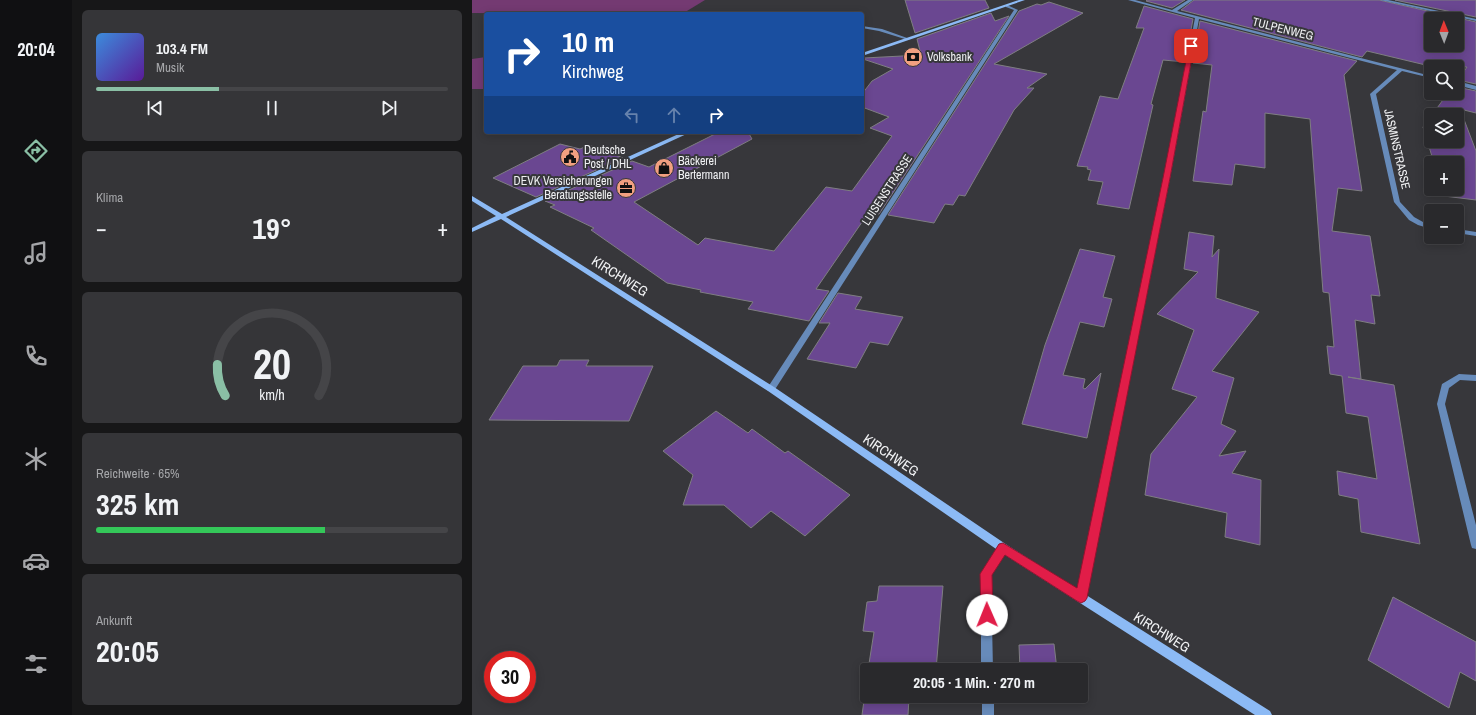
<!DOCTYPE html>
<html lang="de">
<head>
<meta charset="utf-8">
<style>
  body { margin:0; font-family:"Archivo Narrow",sans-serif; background:#353538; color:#f1f3f6; height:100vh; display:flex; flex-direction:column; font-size:15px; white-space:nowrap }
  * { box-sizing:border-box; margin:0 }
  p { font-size:13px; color:#a5a6a9 }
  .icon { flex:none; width:22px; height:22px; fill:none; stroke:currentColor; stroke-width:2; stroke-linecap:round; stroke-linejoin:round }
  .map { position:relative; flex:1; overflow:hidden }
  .side { display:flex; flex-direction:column; gap:10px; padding:10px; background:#171718; width:400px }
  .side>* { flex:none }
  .top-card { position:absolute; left:12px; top:12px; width:380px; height:122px; border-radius:4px; box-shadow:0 2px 10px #0003,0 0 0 1px #454548; background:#1a4fa0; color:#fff; overflow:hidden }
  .needle { width:26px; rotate:359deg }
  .buttons { position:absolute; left:952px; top:12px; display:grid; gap:8px }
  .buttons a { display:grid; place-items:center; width:40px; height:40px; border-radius:4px; background:#29292c; box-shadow:0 2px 10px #0003,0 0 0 1px #454548; font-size:20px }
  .speed { position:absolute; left:12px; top:651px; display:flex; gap:8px; font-size:20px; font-weight:700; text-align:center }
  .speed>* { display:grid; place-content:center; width:52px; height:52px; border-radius:50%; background:#29292c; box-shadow:0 2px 10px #0003,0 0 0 1px #454548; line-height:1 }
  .speed .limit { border:6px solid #d22; background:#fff; color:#111 }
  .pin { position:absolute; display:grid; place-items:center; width:34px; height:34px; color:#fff; margin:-17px; border-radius:8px; box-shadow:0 2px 6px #0006 }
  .me { position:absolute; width:44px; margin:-22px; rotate:359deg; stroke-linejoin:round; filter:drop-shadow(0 0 3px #0008) }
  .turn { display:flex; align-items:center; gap:14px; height:84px; padding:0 12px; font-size:18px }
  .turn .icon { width:52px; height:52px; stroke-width:2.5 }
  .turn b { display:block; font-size:28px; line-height:34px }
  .lanes { display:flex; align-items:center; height:38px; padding:0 12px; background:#0003; justify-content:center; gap:20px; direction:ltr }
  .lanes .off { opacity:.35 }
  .big { font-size:30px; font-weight:800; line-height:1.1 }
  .side .card { flex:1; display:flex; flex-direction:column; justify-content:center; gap:6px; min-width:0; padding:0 14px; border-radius:6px; background:#353538 }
  .side .dial { align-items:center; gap:0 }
  .dial svg { height:104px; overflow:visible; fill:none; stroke:#454548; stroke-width:7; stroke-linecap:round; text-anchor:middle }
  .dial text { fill:#f1f3f6; stroke:none }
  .song { display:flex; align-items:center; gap:12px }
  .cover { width:48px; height:48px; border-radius:6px; background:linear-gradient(135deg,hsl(210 70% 55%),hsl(270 70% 35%)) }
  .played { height:4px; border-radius:2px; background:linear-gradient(90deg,#8abfa5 35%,#454548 35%) }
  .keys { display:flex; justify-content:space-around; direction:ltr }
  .heat { display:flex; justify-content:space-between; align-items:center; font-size:22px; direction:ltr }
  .charge { height:6px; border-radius:3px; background:linear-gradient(90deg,#34c759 65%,#454548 0) }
  .trip { position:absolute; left:388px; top:663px; width:228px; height:40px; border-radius:4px; background:#29292c; box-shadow:0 2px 10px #0003,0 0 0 1px #454548; font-weight:800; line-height:40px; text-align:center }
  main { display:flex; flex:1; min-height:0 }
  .tab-bar { display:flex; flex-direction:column; width:72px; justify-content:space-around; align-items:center; background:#101012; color:#a5a6a9 }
  .tab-bar .icon { width:28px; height:28px }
  .tab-bar .active { color:#8abfa5 }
  .tab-bar b { font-size:18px; color:#f1f3f6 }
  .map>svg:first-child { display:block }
  .green { fill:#743a72 }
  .building { fill:#6a4791; stroke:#7f7e82; fill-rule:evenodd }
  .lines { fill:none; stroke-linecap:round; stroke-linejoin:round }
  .street { fill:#678bba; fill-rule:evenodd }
  .secondary { fill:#8cbaf5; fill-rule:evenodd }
  .route { fill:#e11d48; stroke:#92132f }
  .labels { text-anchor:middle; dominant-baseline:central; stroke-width:4; stroke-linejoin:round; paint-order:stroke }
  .far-street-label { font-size:12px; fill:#f0f1f3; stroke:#37373b }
  .far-poi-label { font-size:12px; fill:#f0f1f3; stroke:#37373b; text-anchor:start }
  .street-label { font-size:14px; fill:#f0f1f3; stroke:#37373b }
</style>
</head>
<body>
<main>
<nav class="tab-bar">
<b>20:04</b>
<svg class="icon active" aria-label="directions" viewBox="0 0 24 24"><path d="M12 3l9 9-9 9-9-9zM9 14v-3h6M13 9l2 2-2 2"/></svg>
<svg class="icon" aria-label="music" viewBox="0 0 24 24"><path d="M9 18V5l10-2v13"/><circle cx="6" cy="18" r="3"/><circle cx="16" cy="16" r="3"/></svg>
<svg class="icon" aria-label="phone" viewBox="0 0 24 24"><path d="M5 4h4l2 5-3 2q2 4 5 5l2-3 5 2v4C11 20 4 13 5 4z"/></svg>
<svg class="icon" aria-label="climate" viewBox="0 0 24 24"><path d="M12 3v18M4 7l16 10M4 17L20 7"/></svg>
<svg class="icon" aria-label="car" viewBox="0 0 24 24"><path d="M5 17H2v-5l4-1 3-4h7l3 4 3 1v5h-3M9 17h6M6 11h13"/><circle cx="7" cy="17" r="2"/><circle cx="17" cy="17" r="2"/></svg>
<svg class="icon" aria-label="filters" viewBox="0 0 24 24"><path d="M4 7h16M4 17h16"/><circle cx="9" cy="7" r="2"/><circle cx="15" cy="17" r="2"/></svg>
</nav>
<section class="side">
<div class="card">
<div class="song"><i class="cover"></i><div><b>103.4 FM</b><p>Musik</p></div></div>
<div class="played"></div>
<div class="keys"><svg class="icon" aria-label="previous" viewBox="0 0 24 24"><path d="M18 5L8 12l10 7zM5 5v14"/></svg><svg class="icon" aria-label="pause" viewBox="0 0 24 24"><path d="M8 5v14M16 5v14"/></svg><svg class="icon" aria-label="next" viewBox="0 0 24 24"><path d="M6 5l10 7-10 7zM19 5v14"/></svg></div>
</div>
<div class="card"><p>Klima</p>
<div class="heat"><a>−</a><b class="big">19°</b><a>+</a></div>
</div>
<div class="card dial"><svg viewBox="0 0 100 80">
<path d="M14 69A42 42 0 1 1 86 69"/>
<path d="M14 69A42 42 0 0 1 8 45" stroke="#8abfa5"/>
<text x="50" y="56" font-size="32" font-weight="700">20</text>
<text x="50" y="72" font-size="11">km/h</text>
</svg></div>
<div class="card"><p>Reichweite · 65%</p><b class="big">325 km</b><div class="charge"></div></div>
<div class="card"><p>Ankunft</p><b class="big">20:05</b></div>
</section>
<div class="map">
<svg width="1004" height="715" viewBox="0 0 1004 715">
  <rect width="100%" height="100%" fill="#37373b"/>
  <g class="green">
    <path d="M0,0H233L210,14L0,13Z"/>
    <path d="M14,57V89H0V59Z"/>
  </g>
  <g class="building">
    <path d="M433,0H513L517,8L443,33Z"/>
    <path d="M675,0H713L700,8L674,1Z"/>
    <path d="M722,0H907L1004,22V84L986,80L995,67H962L895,51L890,57L709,10ZM959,19H985V45H959Z"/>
    <path d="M923,0H1004V17Z"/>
    <path d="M577,2L611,13L522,64L575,74L555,88H562L542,110L493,196L487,195L481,205L473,204L462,223L416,215L547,11L565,4L569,5Z"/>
    <path d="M672,6L721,19L713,62L691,60L679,104L681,105L657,209L625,204L631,182L616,180L619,170L615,169L616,167L605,166L628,96L646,99L672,28H664Z"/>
    <path d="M519,13L523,21L537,16L407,214L397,212L344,289L357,291L337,321L276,309L281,302L228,292L229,290L195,283L119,230L122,228L78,207L83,205L73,201L160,161L177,167L247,132H276L280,139L162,202L226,245L233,238L302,251L354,187L380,191L420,136L398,128L417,117L390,107V94L400,81L421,69L391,59L392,58L449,55L445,39Z"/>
    <path d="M728,21L885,61L872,75L890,191L866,188L860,231L898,236L908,296L899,295L903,324L883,320L889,379L876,377L922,385L948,544L889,532L886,499L867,495L865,471L905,479L896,417L874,413L870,376L858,374L855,346L862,347L857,293L851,292L838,119L793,113V168L763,164L760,185L721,181L731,111L734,112L740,65L721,63Z"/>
    <path d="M985,87L1004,91V113L988,109L1004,151V200L972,196L970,189H985V163H962L951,127L959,117V141H985V115H960L976,93H985Z"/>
    <path d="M88,144L108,149L117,145L151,158L64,197L21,178Z"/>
    <path d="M717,232L742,236L740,257L747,249L744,298L787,312L740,371L762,378L749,424L764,431L747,456L774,451L760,473L789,480L788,545L753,537L755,513L673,495L679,454L725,397L700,389L722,330L685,314L726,272L712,269Z"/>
    <path d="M608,249L643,256L631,297L640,299L632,327L608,322L591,375L613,379L611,388L613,389L629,373L615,438L550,424L573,345Z"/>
    <path d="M366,293L390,297L383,309L431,317L416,345L398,342L384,368L335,359L358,323H347Z"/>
    <path d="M88,360H117L114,366H181L157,421L17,420L51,366H85Z"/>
    <path d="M244,411L276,433L280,429L313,453L316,451L378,495L333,536L299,511L279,528L252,505H211L221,475L191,451Z"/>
    <path d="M407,586H471L464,670H396L402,632L391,631L395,602L405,601Z"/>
    <path d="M921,597L1004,642V681L988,672L977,708L896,660Z"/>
    <path d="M582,644L585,670H548L547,645Z"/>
    <path d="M395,679V696H462V698H437L436,715H390Z"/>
  </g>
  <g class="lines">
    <g class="street">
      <path d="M656,0H663L700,10L716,0H721L705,11L959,76V78L930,71L904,94L928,202L942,217L951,222L959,225V229L946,225L937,220L922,202L898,94L925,70L727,19L698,178L614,598L613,601L609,603L605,601L604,598L692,178L723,18Z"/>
      <path d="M908,0H916L1004,19V21Z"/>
      <path d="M535,5L546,10L302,391H296L295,389L296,387L542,10L534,7V5Z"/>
      <path d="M390,26L410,29L438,39L436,40L407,31L390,28Z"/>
      <path d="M985,81L1004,86V90L985,85Z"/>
      <path d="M985,229L1004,232V236L985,233Z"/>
      <path d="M987,374L1004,375V381L988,380L977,388L973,404L1004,525V549L1000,548L999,545L965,404L970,384Z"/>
      <path d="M531,544L535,545L536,548L519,575L521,670H509V574L527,545Z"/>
      <rect x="510" y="696" width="12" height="19"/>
    </g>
    <g class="secondary">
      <path d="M547,0H553L390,56V53Z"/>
      <path d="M211,132H219L34,217L302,387L535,545L798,711L800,715H783L527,551L296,391L29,219L0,232V228L24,216L0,201V196L30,214Z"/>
    </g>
  </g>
  <path class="route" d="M719,45L722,46L698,178L615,598L613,601L609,603L605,601L533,555L520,575L521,615L519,619L515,621L510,619L509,615L508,574L527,544L531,543L605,588L691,178L717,46Z"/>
  <defs>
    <g id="bank-disc" transform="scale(1)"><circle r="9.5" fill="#f2a080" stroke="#37373b"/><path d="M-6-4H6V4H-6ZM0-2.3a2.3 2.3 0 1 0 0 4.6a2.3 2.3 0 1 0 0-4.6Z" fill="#111"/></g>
    <g id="civic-disc" transform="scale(1)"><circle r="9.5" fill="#f2a080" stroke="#37373b"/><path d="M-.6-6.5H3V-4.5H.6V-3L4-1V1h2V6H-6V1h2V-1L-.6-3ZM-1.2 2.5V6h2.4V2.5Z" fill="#111"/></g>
    <g id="shop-disc" transform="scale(1)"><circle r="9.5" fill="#f2a080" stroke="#37373b"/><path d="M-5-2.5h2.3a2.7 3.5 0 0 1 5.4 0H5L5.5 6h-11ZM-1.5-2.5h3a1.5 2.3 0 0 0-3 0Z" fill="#111"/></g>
    <g id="office-disc" transform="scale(1)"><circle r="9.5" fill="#f2a080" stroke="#37373b"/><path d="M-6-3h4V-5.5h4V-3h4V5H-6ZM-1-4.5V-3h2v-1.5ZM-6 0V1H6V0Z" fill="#111"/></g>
  </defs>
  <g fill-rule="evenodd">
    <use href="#bank-disc" x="441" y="57"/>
    <use href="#civic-disc" x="98" y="157"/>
    <use href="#shop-disc" x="192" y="168"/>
    <use href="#office-disc" x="154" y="188"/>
  </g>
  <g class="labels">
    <g class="far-street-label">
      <text transform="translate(811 29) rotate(14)">TULPENWEG</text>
      <text transform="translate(925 149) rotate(77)">JASMINSTRASSE</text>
      <text transform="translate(415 190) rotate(-57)">LUISENSTRASSE</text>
    </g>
    <g class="far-poi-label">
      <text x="455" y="57">Volksbank</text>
      <text x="112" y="150">Deutsche<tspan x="112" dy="14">Post / DHL</tspan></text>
      <text x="206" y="161">Bäckerei<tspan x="206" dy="14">Bertermann</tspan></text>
      <text x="140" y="181" text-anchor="end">DEVK Versicherungen<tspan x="140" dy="14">Beratungsstelle</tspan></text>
    </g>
    <g class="street-label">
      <text transform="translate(148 276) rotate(32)">KIRCHWEG</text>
      <text transform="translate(419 455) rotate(34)">KIRCHWEG</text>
      <text transform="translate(690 632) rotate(32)">KIRCHWEG</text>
    </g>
  </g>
</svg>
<div class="buttons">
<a><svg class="needle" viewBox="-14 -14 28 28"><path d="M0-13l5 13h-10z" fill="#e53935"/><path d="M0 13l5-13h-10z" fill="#a5a6a9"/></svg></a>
<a><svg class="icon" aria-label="search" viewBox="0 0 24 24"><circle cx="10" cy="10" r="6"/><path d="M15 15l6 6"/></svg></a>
<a><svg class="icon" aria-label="layers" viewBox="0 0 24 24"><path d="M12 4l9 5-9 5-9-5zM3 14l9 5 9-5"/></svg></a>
<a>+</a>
<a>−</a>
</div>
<div class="speed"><div class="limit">30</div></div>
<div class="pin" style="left:719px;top:46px;background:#d93025"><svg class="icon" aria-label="arrive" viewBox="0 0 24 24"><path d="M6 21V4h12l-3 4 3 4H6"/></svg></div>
<svg class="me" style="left:515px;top:615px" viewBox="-20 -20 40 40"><circle r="19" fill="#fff"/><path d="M0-13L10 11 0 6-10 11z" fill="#e11d48"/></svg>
<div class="trip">20:05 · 1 Min. · 270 m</div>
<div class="top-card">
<div class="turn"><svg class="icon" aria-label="right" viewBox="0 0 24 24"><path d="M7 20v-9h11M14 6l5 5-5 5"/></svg><div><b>10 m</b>Kirchweg</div></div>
<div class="lanes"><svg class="icon off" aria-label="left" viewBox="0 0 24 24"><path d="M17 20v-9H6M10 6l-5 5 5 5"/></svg><svg class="icon off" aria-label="ahead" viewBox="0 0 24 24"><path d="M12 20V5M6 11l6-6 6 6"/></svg><svg class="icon" aria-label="right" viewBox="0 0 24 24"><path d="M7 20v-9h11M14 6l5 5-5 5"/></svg></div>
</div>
</div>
</main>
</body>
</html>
